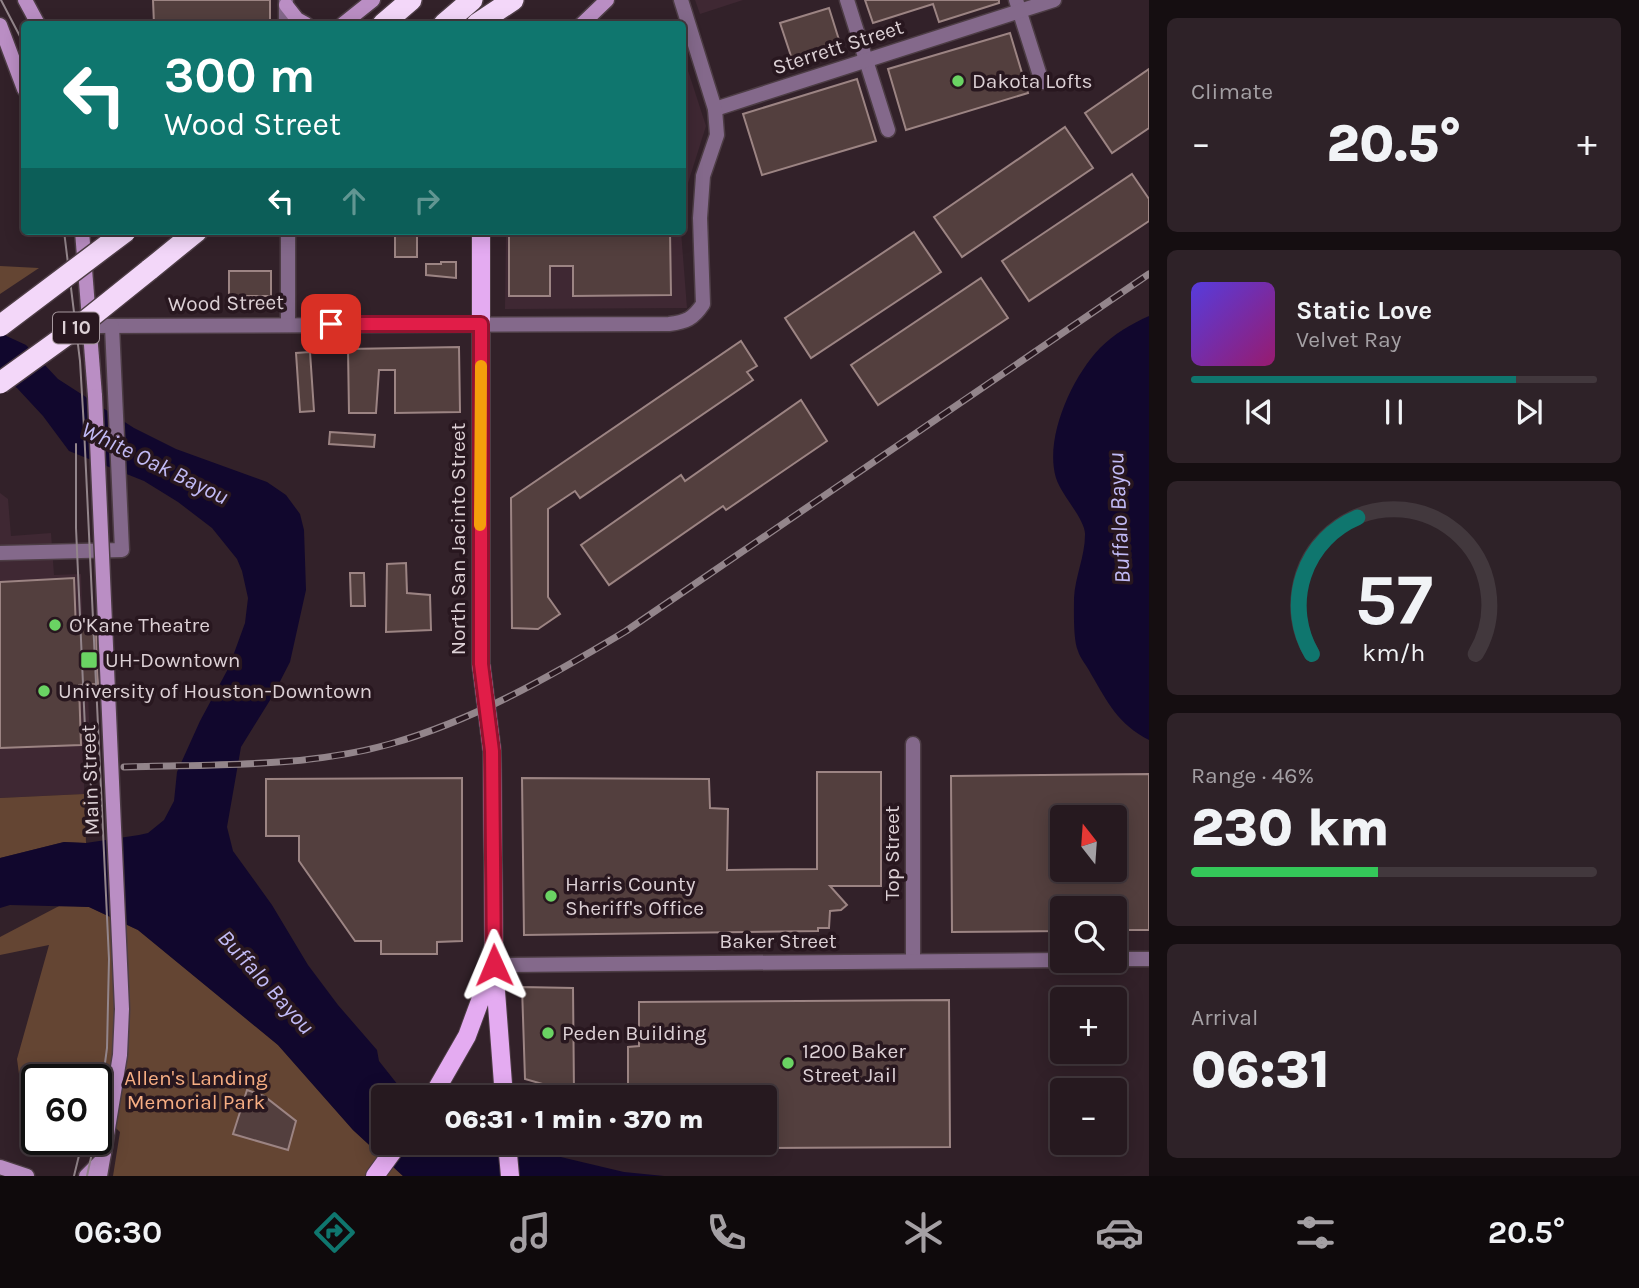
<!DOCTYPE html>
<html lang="en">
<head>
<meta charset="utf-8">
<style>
  body { margin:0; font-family:Karla,sans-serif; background:#2e2228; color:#f1f3f6; height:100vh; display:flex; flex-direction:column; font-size:26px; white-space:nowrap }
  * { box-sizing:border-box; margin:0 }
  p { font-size:23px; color:#a4a0a4 }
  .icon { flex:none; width:38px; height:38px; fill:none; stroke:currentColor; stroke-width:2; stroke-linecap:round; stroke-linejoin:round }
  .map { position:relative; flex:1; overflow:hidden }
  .panel { display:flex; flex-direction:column; gap:18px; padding:18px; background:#150e11; width:490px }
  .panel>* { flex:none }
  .banner { position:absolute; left:21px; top:21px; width:665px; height:214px; border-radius:7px; box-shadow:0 4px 18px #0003,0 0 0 2px #42383d; background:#0f766e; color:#fff; overflow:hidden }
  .needle { width:46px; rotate:343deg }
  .controls { position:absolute; left:1050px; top:805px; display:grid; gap:14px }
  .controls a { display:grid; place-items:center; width:77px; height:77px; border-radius:7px; background:#26191f; box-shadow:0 4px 18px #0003,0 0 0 2px #42383d; font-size:35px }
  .speed { position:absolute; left:21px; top:1064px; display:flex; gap:14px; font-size:35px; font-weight:700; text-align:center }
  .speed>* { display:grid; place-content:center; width:91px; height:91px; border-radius:50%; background:#26191f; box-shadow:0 4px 18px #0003,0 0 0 2px #42383d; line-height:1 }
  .speed .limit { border:4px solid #111; border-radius:10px; background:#fff; color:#111 }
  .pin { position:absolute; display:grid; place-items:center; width:60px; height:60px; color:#fff; margin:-30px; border-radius:14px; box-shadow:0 4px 10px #0006 }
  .me { position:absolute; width:77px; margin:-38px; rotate:359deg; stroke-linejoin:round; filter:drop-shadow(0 0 5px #0008) }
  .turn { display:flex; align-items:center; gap:24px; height:147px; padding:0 28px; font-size:32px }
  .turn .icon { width:91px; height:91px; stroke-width:2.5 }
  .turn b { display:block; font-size:49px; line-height:60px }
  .lanes { display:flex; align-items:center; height:66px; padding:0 28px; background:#0003; justify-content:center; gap:35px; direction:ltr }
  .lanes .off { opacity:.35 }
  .big { font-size:52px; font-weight:800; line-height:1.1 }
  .panel .widget { flex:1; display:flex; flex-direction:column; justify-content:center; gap:10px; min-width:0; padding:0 24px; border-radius:10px; background:#2e2228 }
  .panel .dial { align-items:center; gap:0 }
  .dial svg { height:182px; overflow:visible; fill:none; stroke:#42383d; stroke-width:7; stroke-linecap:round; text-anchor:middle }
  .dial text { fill:#f1f3f6; stroke:none }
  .song { display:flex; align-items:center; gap:21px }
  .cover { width:84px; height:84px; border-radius:10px; background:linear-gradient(135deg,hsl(250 70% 55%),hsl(320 70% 35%)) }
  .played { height:7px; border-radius:4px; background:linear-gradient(90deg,#0f766e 80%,#42383d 80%) }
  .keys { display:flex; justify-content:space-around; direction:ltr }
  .heat { display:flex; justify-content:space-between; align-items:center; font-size:38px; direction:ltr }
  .charge { height:10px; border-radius:5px; background:linear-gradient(90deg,#34c759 46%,#42383d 0) }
  .trip { position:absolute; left:371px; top:1085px; width:406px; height:70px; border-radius:7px; background:#26191f; box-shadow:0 4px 18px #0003,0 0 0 2px #42383d; font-weight:800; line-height:70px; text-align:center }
  .menu { display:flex; height:112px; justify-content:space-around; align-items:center; background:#0f0a0c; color:#a4a0a4 }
  .menu .icon { width:49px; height:49px }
  .menu .on { color:#0f766e }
  .menu b { font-size:32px; color:#f1f3f6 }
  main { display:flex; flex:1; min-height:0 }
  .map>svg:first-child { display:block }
  .built { fill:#3f2833 }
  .green { fill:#644533 }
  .water { fill:#11072d }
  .building { fill:#533f3e; stroke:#9c8483; stroke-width:2; fill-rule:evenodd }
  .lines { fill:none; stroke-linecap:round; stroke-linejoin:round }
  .street-casing { stroke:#4d3d45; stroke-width:17 }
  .secondary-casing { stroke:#4d3d45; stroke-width:17 }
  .primary-casing { stroke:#4d3d45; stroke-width:20 }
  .highway-casing { stroke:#4d3d45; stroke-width:24 }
  .street { stroke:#84698b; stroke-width:14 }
  .secondary { stroke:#ba8ec4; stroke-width:14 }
  .primary { stroke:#e4abf1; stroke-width:18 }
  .highway { stroke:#f3d7f9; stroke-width:21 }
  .tram { stroke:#93858b; stroke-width:2 }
  .rail-casing { stroke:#93858b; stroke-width:7 }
  .rail { stroke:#28171f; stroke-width:4.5; stroke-dasharray:13; stroke-linecap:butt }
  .secondary-bridge-casing { stroke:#4d3d45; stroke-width:17; stroke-linecap:butt }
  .highway-bridge-casing { stroke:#4d3d45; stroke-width:24; stroke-linecap:butt }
  .secondary-bridge { stroke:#ba8ec4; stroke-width:14 }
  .highway-bridge { stroke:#f3d7f9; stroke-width:21 }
  .route-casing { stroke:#92132f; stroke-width:18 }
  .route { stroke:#e11d48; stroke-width:12 }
  .slow { stroke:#f59e0b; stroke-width:12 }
  .poi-dot { fill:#6ad363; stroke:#28171f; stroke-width:2.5 }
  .labels { text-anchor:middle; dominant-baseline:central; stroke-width:7; stroke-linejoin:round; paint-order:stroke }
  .shield { fill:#28171f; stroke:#a6989e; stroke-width:2 }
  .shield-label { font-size:19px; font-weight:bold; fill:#dcd0d5 }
  .street-label { font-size:21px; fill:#dcd0d5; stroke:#28171f }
  .poi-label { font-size:21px; fill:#dcd0d5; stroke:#28171f; text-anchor:start }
  .park-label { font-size:21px; fill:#f7ae83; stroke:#28171f }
  .water-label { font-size:23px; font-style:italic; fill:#c2bbf6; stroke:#28171f }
</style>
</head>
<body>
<main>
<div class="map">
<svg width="1149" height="1176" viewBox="0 0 1149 1176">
  <rect width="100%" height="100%" fill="#322129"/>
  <g class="built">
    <path d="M695,0H743L700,14Z"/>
    <path d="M683,55L706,126L683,199L682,55Z"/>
    <path d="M506,231H681L687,308L505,309Z"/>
    <path d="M0,493L8,499L11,536L51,533L54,575L81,574L83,638H86L90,744L84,745V794L0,798Z"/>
  </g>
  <g class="green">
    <path d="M0,266L39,268L0,294Z"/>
    <path d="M84,794L86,843L64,842L0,858V798Z"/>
    <path d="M61,905L89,907L138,930L278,1045L353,1130L403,1176H113L120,1132L96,1109V1080H39L19,1074L17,1059L49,945L0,955V937Z"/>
  </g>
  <g class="water">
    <path d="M1149,316V740C1118,724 1108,703 1091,674C1087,666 1080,658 1078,651C1073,640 1074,610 1074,598C1075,577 1085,556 1085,535C1086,520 1061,495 1056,478C1044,438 1072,377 1100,348C1114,334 1131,324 1149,316Z"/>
    <path d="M0,333L26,345L58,379L134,428L176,449L267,482L286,495L300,514L304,530L306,590L290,662L272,697L241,747L227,827L233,851L272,905L308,965L338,1005L377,1050L379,1061L398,1085L416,1097H383V1143H502L624,1172L664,1176H403L353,1130L278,1045L138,930L89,907L10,905L0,908V858L64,842L86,843L139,835L148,833L164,820L174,801L177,772L200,721L229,667L245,623L248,598L242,571L237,559L212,528L178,502L144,481L69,451L43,416L17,388L0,376Z"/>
  </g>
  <g class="building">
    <path d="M153,0H270V24H154Z"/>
    <path d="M865,0H999V3L939,22L933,4L873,23Z"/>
    <path d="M829,8L840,43L792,59L780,23Z"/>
    <path d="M1010,33L1028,93L906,130L888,69Z"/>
    <path d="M1149,69V128L1112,153L1085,113Z"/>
    <path d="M857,79L876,141L762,175L743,114Z"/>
    <path d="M1065,127L1093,168L962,257L934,217Z"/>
    <path d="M1132,174L1149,199V221L1029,301L1002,261Z"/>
    <path d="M509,231H670L671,295L573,296V266H550V296H509Z"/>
    <path d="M914,232L941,272L811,358L785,318Z"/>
    <rect x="395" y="235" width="22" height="22"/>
    <path d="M441,262H456V278L426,275V264H441Z"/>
    <rect x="229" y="271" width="42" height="25"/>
    <path d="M981,278L1008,318L878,405L851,365Z"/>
    <path d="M741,341L757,366L747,372L753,380L580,498L575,491L548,509V597L560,614L538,629L512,628L511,498Z"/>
    <path d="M459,347L460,412L395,413V370H379L376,413H349L348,349Z"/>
    <path d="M310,352L314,411L300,412L296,353Z"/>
    <path d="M801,400L827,441L726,510L723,506L609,585L581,545L681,475L685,481Z"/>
    <path d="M330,432L375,435L374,447L329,444Z"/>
    <path d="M406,563L407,593L430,595L431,630L386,632L387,564Z"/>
    <path d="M350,573H364L365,606H351Z"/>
    <path d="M74,578L76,630L96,629L97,668L98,684L79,685L81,745L0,748V582Z"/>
    <path d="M817,772H881V886H830L847,905L841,910L830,911L829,928H818V931L524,935L522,778L709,779L710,808L728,809L727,870L817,869Z"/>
    <path d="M1149,774V930H1115V908H1062V931L952,932L951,776ZM1062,817H1115V870H1062Z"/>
    <path d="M462,778V941L437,942V954H381V941H355L299,861V836H266V779Z"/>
    <path d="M522,987L573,988L574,1093L525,1079Z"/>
    <path d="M949,1000L950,1147L765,1148V1097H628V1047L639,1046V1002Z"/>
    <path d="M247,1090L264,1096L296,1121L288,1150L233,1134Z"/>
  </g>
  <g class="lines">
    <g class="street-casing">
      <g id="street">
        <path d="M847,0L888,130"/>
        <path d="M1016,0L1042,82"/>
        <path d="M286,24V0"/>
        <path d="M715,109L1054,0"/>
        <path d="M288,324V231"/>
        <path d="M90,326L669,324C686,322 693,319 703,304L700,218L703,176L717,135L715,109L681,0"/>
        <path d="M0,553L122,550L112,326"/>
        <path d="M1115,959H1149"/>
        <path d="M913,961V744"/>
        <path d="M494,965L1062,960"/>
      </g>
    </g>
    <g class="secondary-casing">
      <g id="secondary">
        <path d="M25,0L38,24"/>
        <path d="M286,5L297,19L306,24"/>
        <path d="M343,24L373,0"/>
        <path d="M582,24L607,0"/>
        <path d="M0,25L24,89"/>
        <path d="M82,231L95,396"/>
        <path d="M0,1167L27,1176"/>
        <path d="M86,1176L102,1160"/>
        <path d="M100,1176L104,1153"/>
      </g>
    </g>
    <g class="primary-casing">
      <g id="primary">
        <path d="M481,231V664L492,751L494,965L504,1097"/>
        <path d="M432,1097L467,1036L491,971"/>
        <path d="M507,1143L510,1176"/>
        <path d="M375,1176L399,1143"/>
      </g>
    </g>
    <g class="highway-casing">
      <g id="highway">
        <path d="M383,24L411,0"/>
        <path d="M444,24L472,0"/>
        <path d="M477,24L513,0"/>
        <path d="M149,270L197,231"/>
      </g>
    </g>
    <use href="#street" class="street"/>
    <use href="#secondary" class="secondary"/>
    <use href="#primary" class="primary"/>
    <use href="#highway" class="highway"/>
    <g class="tram">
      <path d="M1,0L24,44"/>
      <path d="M64,231L80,361L84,428L109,959L107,1048L96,1130"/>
      <path d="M76,444V528L86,751L93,800"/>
      <path d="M74,1176L83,1139"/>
      <path d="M87,1176L95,1139"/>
    </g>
    <g class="rail-casing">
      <path id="rail" d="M124,767C212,764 305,768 390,744C475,720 551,676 626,631L1149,274"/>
    </g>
    <use href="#rail" class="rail"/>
    <g class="secondary-bridge-casing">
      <path id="secondary-bridge" d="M95,396L122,1009L120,1055L104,1153"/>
    </g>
    <g class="highway-bridge-casing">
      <g id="highway-bridge">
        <path d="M0,326L126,231"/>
        <path d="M0,383L83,323L149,270"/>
      </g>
    </g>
    <use href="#secondary-bridge" class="secondary-bridge"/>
    <use href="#highway-bridge" class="highway-bridge"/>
  </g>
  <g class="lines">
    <g class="route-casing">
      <path id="route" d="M331,324H481V664L492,751L494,965"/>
    </g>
    <use href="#route" class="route"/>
    <path class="slow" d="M480,525L481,366"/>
  </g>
  <g class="poi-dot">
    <circle cx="958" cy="81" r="7"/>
    <circle cx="55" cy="625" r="7"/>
    <rect x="80" y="651" width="18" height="18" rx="3.5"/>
    <circle cx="44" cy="691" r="7"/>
    <circle cx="551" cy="896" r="7"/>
    <circle cx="548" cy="1033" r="7"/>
    <circle cx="788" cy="1063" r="7"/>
  </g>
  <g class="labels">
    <rect class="shield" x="53" y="312.5" width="46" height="31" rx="5"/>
    <g class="shield-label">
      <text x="76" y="328">I 10</text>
    </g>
    <g class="street-label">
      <text transform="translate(838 47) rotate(-18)">Sterrett Street</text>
      <text transform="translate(226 303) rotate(-1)">Wood Street</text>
      <text transform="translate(458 539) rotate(-90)">North San Jacinto Street</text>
      <text transform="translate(90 780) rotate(-92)">Main Street</text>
      <text transform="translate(892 853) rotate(-90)">Top Street</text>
      <text x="778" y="941">Baker Street</text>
    </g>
    <g class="poi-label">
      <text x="972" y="81">Dakota Lofts</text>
      <text x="69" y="625">O'Kane Theatre</text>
      <text x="105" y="660">UH-Downtown</text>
      <text x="58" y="691">University of Houston-Downtown</text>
      <text x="565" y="884">Harris County<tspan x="565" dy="24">Sheriff's Office</tspan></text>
      <text x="562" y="1033">Peden Building</text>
      <text x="802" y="1051">1200 Baker<tspan x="802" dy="24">Street Jail</tspan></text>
    </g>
    <g class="park-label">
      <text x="196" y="1078">Allen's Landing<tspan x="196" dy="24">Memorial Park</tspan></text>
    </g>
    <g class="water-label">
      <text transform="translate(155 463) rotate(26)">White Oak Bayou</text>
      <text transform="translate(1119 518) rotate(-93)">Buffalo Bayou</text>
      <text transform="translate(266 982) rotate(48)">Buffalo Bayou</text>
    </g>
  </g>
</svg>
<div class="controls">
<a><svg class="needle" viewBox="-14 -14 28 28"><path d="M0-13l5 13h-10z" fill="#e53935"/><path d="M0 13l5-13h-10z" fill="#a4a0a4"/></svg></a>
<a><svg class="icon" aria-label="search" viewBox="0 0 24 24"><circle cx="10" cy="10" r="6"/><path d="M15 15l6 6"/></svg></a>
<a>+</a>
<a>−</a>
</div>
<div class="speed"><div class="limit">60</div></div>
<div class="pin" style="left:331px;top:324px;background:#d93025"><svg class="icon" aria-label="arrive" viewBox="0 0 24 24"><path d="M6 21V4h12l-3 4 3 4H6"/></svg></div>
<svg class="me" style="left:494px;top:965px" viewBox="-20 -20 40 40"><path d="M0-17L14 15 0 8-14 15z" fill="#e11d48" stroke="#fff" stroke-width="4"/></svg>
<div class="trip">06:31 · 1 min · 370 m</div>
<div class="banner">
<div class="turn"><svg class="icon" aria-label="left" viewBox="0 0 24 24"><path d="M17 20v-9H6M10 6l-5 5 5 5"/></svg><div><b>300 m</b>Wood Street</div></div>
<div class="lanes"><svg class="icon" aria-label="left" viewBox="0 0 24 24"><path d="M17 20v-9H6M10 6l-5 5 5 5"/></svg><svg class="icon off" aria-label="ahead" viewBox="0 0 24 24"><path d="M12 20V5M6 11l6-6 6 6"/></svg><svg class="icon off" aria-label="right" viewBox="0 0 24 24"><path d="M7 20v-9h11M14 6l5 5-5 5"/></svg></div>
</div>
</div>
<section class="panel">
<div class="widget"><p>Climate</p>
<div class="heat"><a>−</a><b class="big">20.5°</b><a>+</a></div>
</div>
<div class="widget">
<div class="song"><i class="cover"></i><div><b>Static Love</b><p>Velvet Ray</p></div></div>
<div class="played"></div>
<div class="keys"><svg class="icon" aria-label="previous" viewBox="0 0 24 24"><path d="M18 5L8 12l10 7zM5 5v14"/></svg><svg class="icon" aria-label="pause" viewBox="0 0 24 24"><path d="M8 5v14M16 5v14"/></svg><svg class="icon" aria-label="next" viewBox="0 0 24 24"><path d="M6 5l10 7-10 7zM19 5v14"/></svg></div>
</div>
<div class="widget dial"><svg viewBox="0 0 100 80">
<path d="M14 69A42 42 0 1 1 86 69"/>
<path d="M14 69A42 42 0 0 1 34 9" stroke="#0f766e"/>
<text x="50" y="56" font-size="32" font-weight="700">57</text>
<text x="50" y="72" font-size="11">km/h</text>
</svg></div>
<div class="widget"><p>Range · 46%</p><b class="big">230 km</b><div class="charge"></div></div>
<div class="widget"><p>Arrival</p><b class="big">06:31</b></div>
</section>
</main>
<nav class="menu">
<b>06:30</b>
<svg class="icon on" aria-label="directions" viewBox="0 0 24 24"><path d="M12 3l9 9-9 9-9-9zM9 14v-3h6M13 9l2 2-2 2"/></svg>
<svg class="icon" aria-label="music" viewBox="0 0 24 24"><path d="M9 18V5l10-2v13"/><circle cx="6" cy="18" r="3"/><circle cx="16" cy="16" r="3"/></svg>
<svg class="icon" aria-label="phone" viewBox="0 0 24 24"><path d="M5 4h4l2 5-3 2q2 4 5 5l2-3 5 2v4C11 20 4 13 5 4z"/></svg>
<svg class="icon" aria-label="climate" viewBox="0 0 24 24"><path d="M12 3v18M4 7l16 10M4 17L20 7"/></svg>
<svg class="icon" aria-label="car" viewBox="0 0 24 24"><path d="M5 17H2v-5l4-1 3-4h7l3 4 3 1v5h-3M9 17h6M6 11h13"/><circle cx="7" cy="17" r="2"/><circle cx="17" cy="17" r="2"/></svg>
<svg class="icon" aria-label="filters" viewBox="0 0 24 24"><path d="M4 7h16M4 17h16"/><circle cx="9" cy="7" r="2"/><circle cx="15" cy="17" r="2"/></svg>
<b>20.5°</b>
</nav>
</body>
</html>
